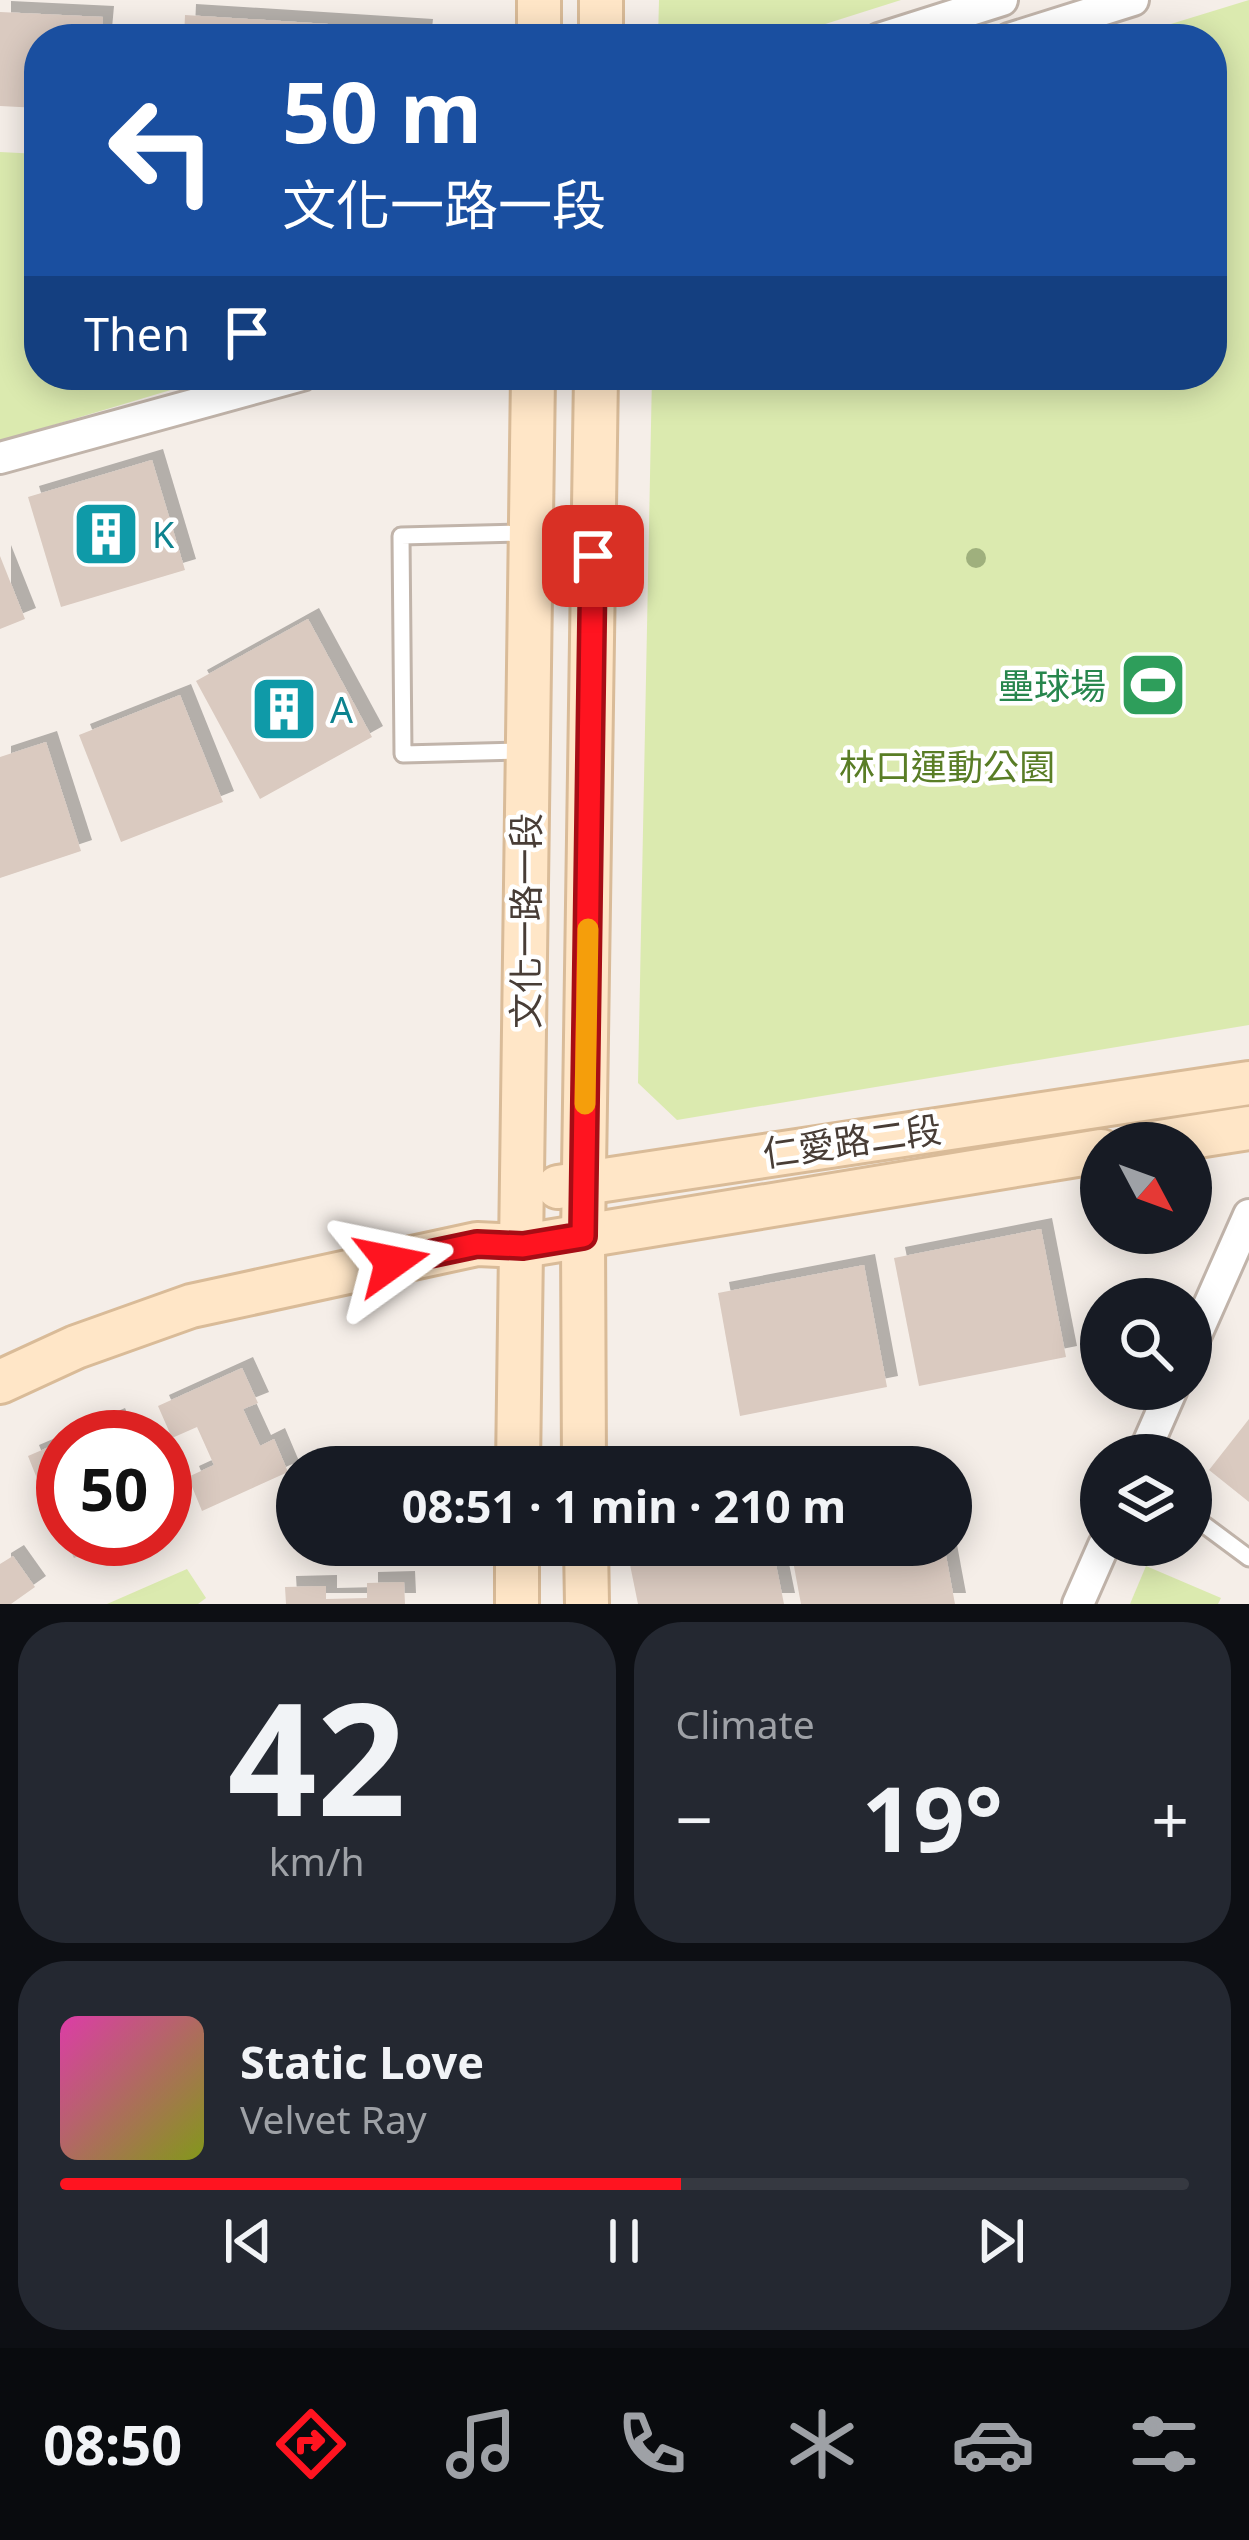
<!DOCTYPE html>
<html lang="en">
<head>
<meta charset="utf-8">
<style>
  body { margin:0; font-family:"Noto Sans","Noto Sans TC",sans-serif; background:#242831; color:#f1f3f6; height:100vh; display:flex; flex-direction:column; font-size:45px; white-space:nowrap }
  * { box-sizing:border-box; margin:0 }
  p { font-size:39px; color:#9ea1a6 }
  .icon { flex:none; width:66px; height:66px; fill:none; stroke:currentColor; stroke-width:2; stroke-linecap:round; stroke-linejoin:round }
  .map { position:relative; height:1604px; overflow:hidden }
  .details { display:flex; flex-direction:column; gap:18px; padding:18px; background:#0d0f14; flex:1 }
  .details>* { flex:none }
  .hud { position:absolute; left:24px; top:24px; width:1203px; height:366px; border-radius:48px; box-shadow:0 6px 30px #0003; background:#1a4fa0; color:#fff; overflow:hidden }
  .needle { width:78px; rotate:131deg }
  .controls { position:absolute; left:1080px; top:1122px; display:grid; gap:24px }
  .controls a { display:grid; place-items:center; width:132px; height:132px; border-radius:50%; background:#171b24; box-shadow:0 6px 30px #0003; font-size:60px }
  .speed { position:absolute; left:36px; top:1410px; display:flex; gap:24px; font-size:60px; font-weight:700; text-align:center }
  .speed>* { display:grid; place-content:center; width:156px; height:156px; border-radius:50%; background:#171b24; box-shadow:0 6px 30px #0003; line-height:1 }
  .speed .limit { border:18px solid #d22; background:#fff; color:#111 }
  .pin { position:absolute; display:grid; place-items:center; width:102px; height:102px; color:#fff; margin:-51px; border-radius:24px; box-shadow:0 6px 18px #0006 }
  .me { position:absolute; width:132px; margin:-66px; rotate:78deg; stroke-linejoin:round; filter:drop-shadow(0 0 9px #0008) }
  .turn { display:flex; align-items:center; gap:42px; height:252px; padding:0 60px; font-size:54px }
  .turn .icon { width:156px; height:156px; stroke-width:2.5 }
  .turn b { display:block; font-size:84px; line-height:102px }
  .then { display:flex; align-items:center; height:114px; padding:0 60px; background:#0003; gap:24px; font-size:45px }
  .big { font-size:90px; font-weight:700; line-height:1.1 }
  .details .tile { flex:1; display:flex; flex-direction:column; justify-content:center; gap:18px; min-width:0; padding:0 42px; border-radius:48px; background:#242831 }
  .details .dial { align-items:center; gap:0 }
  .dial b { font-size:156px; line-height:1 }
  .song { display:flex; align-items:center; gap:36px }
  .cover { width:144px; height:144px; border-radius:18px; background:linear-gradient(135deg,hsl(320 70% 55%),hsl(70 70% 35%)) }
  .played { height:12px; border-radius:6px; background:linear-gradient(90deg,#ff1420 55%,#363941 55%) }
  .keys { display:flex; justify-content:space-around; direction:ltr }
  .heat { display:flex; justify-content:space-between; align-items:center; font-size:66px; direction:ltr }
  .details .tiles { flex:1; display:grid; gap:18px; grid-template-columns:1fr 1fr }
  .tile:last-child { grid-column:span 2 }
  .trip { position:absolute; left:276px; top:1446px; width:696px; height:120px; border-radius:60px; background:#171b24; box-shadow:0 6px 30px #0003; font-weight:700; line-height:120px; text-align:center }
  .tab-bar { display:flex; height:192px; justify-content:space-around; align-items:center; background:#090b0e; color:#9ea1a6 }
  .tab-bar .icon { width:84px; height:84px }
  .tab-bar .active { color:#ff1420 }
  .tab-bar b { font-size:54px; color:#f1f3f6 }
  .map>svg:first-child { display:block }
  .green { fill:#dbeaaf }
  .building { fill:#dacac0; filter:url(#shadow) }
  .lines { fill:none; stroke-linecap:round; stroke-linejoin:round }
  .lane-casing { stroke:#c1b4aa; stroke-width:21 }
  .street-casing { stroke:#c1b4aa; stroke-width:36 }
  .secondary-casing { stroke:#d9bb98; stroke-width:48 }
  .lane { stroke:#fff; stroke-width:15 }
  .street { stroke:#fff; stroke-width:30 }
  .secondary { stroke:#ffe6c7; stroke-width:42 }
  .tree { fill:#9fb07d }
  .route-casing { stroke:#a60d15; stroke-width:30 }
  .route { stroke:#ff1420; stroke-width:21 }
  .slow { stroke:#f59e0b; stroke-width:21 }
  .labels { text-anchor:middle; dominant-baseline:central; stroke-width:9; stroke-linejoin:round; paint-order:stroke }
  .culture-label { font-size:36px; fill:#0d838f; stroke:#fff; text-anchor:start }
  .leisure-label { font-size:36px; fill:#27864d; stroke:#fff; text-anchor:end }
  .park-label { font-size:36px; fill:#597d26; stroke:#fff }
  .street-label { font-size:36px; fill:#483d36; stroke:#fff }
</style>
</head>
<body>
<div class="map">
<svg width="1249" height="1604" viewBox="0 0 1249 1604">
  <defs>
    <filter id="shadow"><feDropShadow dx="11" dy="-11" stdDeviation="0" flood-color="#0004"/></filter>
  </defs>
  <rect width="100%" height="100%" fill="#f5eee8"/>
  <g class="green">
    <path d="M659,0H901L778,39H658Z"/>
    <path d="M1249,0V1025L677,1120L638,1083L652,375H1212V39H1122Z"/>
    <path d="M0,152L39,154V375H221L0,441Z"/>
    <path d="M1146,1566L1221,1598L1218,1604H1130Z"/>
    <path d="M187,1569L206,1598L198,1604H107Z"/>
  </g>
  <g class="building">
    <path d="M0,12L103,17L101,39H39V108L0,106Z"/>
    <path d="M185,15L422,30L421,39H184Z"/>
    <path d="M152,460L185,570L61,607L28,497Z"/>
    <path d="M0,556L25,619L0,629Z"/>
    <path d="M308,619L372,737L260,799L196,681Z"/>
    <path d="M180,695L223,802L121,842L79,735Z"/>
    <path d="M46,742L81,851L0,878V757Z"/>
    <path d="M1041,1229L1066,1357L919,1386L894,1258Z"/>
    <path d="M864,1265L887,1387L740,1416L718,1293Z"/>
    <path d="M242,1368L258,1403L243,1409L260,1446L274,1439L288,1472L202,1511L188,1477L214,1465L197,1427L172,1438L158,1406Z"/>
    <path d="M114,1419L122,1437H72Z"/>
    <path d="M1249,1419V1502L1209,1470Z"/>
    <path d="M63,1441V1482L42,1491L28,1456Z"/>
    <path d="M65,1539H117L74,1558Z"/>
    <path d="M626,1545H772L784,1604H638Z"/>
    <path d="M790,1545H944L955,1604H801Z"/>
    <path d="M13,1556L35,1587L11,1604H0V1564Z"/>
    <path d="M404,1582L405,1604H286L285,1587L326,1586V1599L367,1598V1583Z"/>
  </g>
  <g class="lines">
    <g class="lane-casing">
      <g id="lane">
        <path d="M523,751L403,754L401,536L525,533"/>
        <path d="M1191,1515L1249,1558"/>
      </g>
    </g>
    <g class="street-casing">
      <g id="street">
        <path d="M879,39L1002,0"/>
        <path d="M1009,39L1133,0"/>
        <path d="M0,458L302,375"/>
        <path d="M1191,1346L1249,1215"/>
        <path d="M1143,1455L1172,1389"/>
        <path d="M1078,1604L1104,1545"/>
      </g>
    </g>
    <g class="secondary-casing">
      <g id="secondary">
        <path d="M539,39V0"/>
        <path d="M601,39V0"/>
        <path d="M1153,1143L1249,1128"/>
        <path d="M558,1187L1249,1083"/>
        <path d="M0,1382L76,1347L191,1306L477,1244L523,1246L1101,1151"/>
        <path d="M518,1467L533,375"/>
        <path d="M584,1467L583,1236L596,375"/>
        <path d="M586,1545L587,1604"/>
        <path d="M517,1604V1545"/>
      </g>
    </g>
    <use href="#lane" class="lane"/>
    <use href="#street" class="street"/>
    <use href="#secondary" class="secondary"/>
  </g>
  <circle class="tree" cx="976" cy="558" r="10"/>
  <g class="lines">
    <g class="route-casing">
      <path id="route" d="M392,1262L477,1244L523,1246L583,1236L593,556"/>
    </g>
    <use href="#route" class="route"/>
    <path class="slow" d="M585,1104L588,929"/>
  </g>
  <defs>
    <g id="building-square" transform="scale(3.45)"><rect x="-9" y="-9" width="18" height="18" rx="4" fill="#0f9aa8" stroke="#fff"/><path d="M-4-6H4V6H1V3H-1V6H-4ZM-2.5-4.3h1.7v1.8h-1.7ZM.8-4.3h1.7v1.8H.8ZM-2.5-1h1.7V.8h-1.7ZM.8-1h1.7V.8H.8Z" fill="#fff"/></g>
    <g id="stadium-square" transform="scale(3.45)"><rect x="-9" y="-9" width="18" height="18" rx="4" fill="#2e9e5b" stroke="#fff"/><path d="M0-5a6.5 5 0 1 0 0 10a6.5 5 0 1 0 0-10ZM-3.5-1.8h7v3.6h-7Z" fill="#fff"/></g>
  </defs>
  <g fill-rule="evenodd">
    <use href="#building-square" x="106" y="534"/>
    <use href="#stadium-square" x="1153" y="685"/>
    <use href="#building-square" x="284" y="709"/>
  </g>
  <g class="labels">
    <g class="culture-label">
      <text x="152" y="534">K</text>
      <text x="330" y="709">A</text>
    </g>
    <g class="leisure-label">
      <text x="1106" y="685">壘球場</text>
    </g>
    <g class="park-label">
      <text x="947" y="766">林口運動公園</text>
    </g>
    <g class="street-label">
      <text transform="translate(525 921) rotate(-90)">文化一路一段</text>
      <text transform="translate(852 1141) rotate(-8)">仁愛路二段</text>
    </g>
  </g>
</svg>
<div class="controls">
<a><svg class="needle" viewBox="-14 -14 28 28"><path d="M0-13l5 13h-10z" fill="#e53935"/><path d="M0 13l5-13h-10z" fill="#9ea1a6"/></svg></a>
<a><svg class="icon" aria-label="search" viewBox="0 0 24 24"><circle cx="10" cy="10" r="6"/><path d="M15 15l6 6"/></svg></a>
<a><svg class="icon" aria-label="layers" viewBox="0 0 24 24"><path d="M12 4l9 5-9 5-9-5zM3 14l9 5 9-5"/></svg></a>
</div>
<div class="speed"><div class="limit">50</div></div>
<div class="pin" style="left:593px;top:556px;background:#d93025"><svg class="icon" aria-label="arrive" viewBox="0 0 24 24"><path d="M6 21V4h12l-3 4 3 4H6"/></svg></div>
<svg class="me" style="left:392px;top:1262px" viewBox="-20 -20 40 40"><path d="M0-17L14 15 0 8-14 15z" fill="#ff1420" stroke="#fff" stroke-width="4"/></svg>
<div class="trip">08:51 · 1 min · 210 m</div>
<div class="hud">
<div class="turn"><svg class="icon" aria-label="left" viewBox="0 0 24 24"><path d="M17 20v-9H6M10 6l-5 5 5 5"/></svg><div><b>50 m</b>文化一路一段</div></div>
<div class="then">Then<svg class="icon" aria-label="arrive" viewBox="0 0 24 24"><path d="M6 21V4h12l-3 4 3 4H6"/></svg></div>
</div>
</div>
<section class="details">
<div class="tiles">
<div class="tile dial"><b>42</b><p>km/h</p></div>
<div class="tile"><p>Climate</p>
<div class="heat"><a>−</a><b class="big">19°</b><a>+</a></div>
</div>
<div class="tile">
<div class="song"><i class="cover"></i><div><b>Static Love</b><p>Velvet Ray</p></div></div>
<div class="played"></div>
<div class="keys"><svg class="icon" aria-label="previous" viewBox="0 0 24 24"><path d="M18 5L8 12l10 7zM5 5v14"/></svg><svg class="icon" aria-label="pause" viewBox="0 0 24 24"><path d="M8 5v14M16 5v14"/></svg><svg class="icon" aria-label="next" viewBox="0 0 24 24"><path d="M6 5l10 7-10 7zM19 5v14"/></svg></div>
</div>
</div>
</section>
<nav class="tab-bar">
<b>08:50</b>
<svg class="icon active" aria-label="directions" viewBox="0 0 24 24"><path d="M12 3l9 9-9 9-9-9zM9 14v-3h6M13 9l2 2-2 2"/></svg>
<svg class="icon" aria-label="music" viewBox="0 0 24 24"><path d="M9 18V5l10-2v13"/><circle cx="6" cy="18" r="3"/><circle cx="16" cy="16" r="3"/></svg>
<svg class="icon" aria-label="phone" viewBox="0 0 24 24"><path d="M5 4h4l2 5-3 2q2 4 5 5l2-3 5 2v4C11 20 4 13 5 4z"/></svg>
<svg class="icon" aria-label="climate" viewBox="0 0 24 24"><path d="M12 3v18M4 7l16 10M4 17L20 7"/></svg>
<svg class="icon" aria-label="car" viewBox="0 0 24 24"><path d="M5 17H2v-5l4-1 3-4h7l3 4 3 1v5h-3M9 17h6M6 11h13"/><circle cx="7" cy="17" r="2"/><circle cx="17" cy="17" r="2"/></svg>
<svg class="icon" aria-label="filters" viewBox="0 0 24 24"><path d="M4 7h16M4 17h16"/><circle cx="9" cy="7" r="2"/><circle cx="15" cy="17" r="2"/></svg>
</nav>
</body>
</html>
